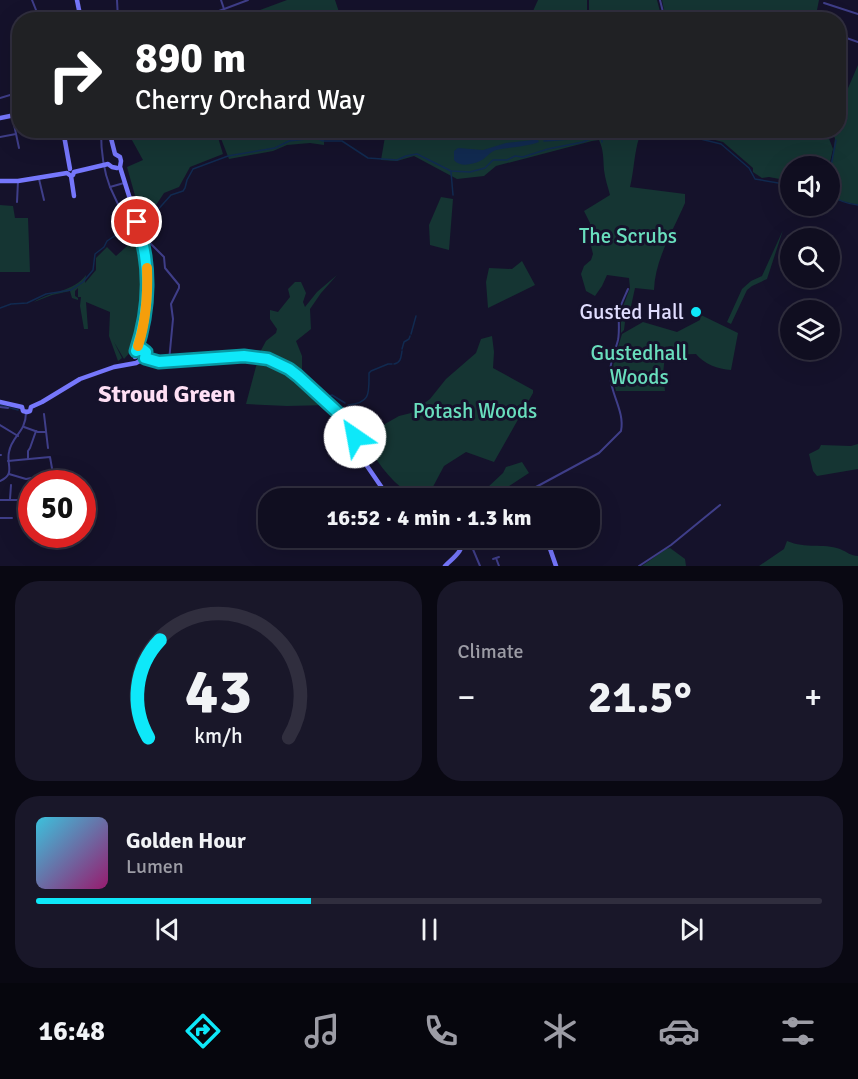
<!DOCTYPE html>
<html lang="en">
<head>
<meta charset="utf-8">
<style>
  body { margin:0; font-family:Signika,sans-serif; background:#191729; color:#f1f3f6; height:100vh; display:flex; flex-direction:column; font-size:22px; white-space:nowrap }
  * { box-sizing:border-box; margin:0 }
  p { font-size:20px; color:#9c9ca5 }
  .icon { flex:none; width:33px; height:33px; fill:none; stroke:currentColor; stroke-width:2; stroke-linecap:round; stroke-linejoin:round }
  .map { position:relative; height:566px; overflow:hidden }
  .sheet { display:flex; flex-direction:column; gap:15px; padding:15px; background:#090812; flex:1 }
  .sheet>* { flex:none }
  .guide { position:absolute; left:12px; top:12px; width:834px; height:126px; border-radius:24px; box-shadow:0 6px 24px #0002,0 0 0 2px #302e3e; background:#202124; color:#fff; overflow:hidden }
  .tools { position:absolute; left:780px; top:156px; display:grid; gap:12px }
  .tools a { display:grid; place-items:center; width:60px; height:60px; border-radius:50%; background:#100e20; box-shadow:0 6px 24px #0002,0 0 0 2px #302e3e; font-size:30px }
  .speed { position:absolute; left:18px; top:470px; display:flex; gap:12px; font-size:30px; font-weight:700; text-align:center }
  .speed>* { display:grid; place-content:center; width:78px; height:78px; border-radius:50%; background:#100e20; box-shadow:0 6px 24px #0002,0 0 0 2px #302e3e; line-height:1 }
  .speed .limit { border:9px solid #d22; background:#fff; color:#111 }
  .pin { position:absolute; display:grid; place-items:center; width:51px; height:51px; color:#fff; margin:-26px; border:3px solid #fff; border-radius:50%; box-shadow:0 2px 6px #0007 }
  .me { position:absolute; width:66px; margin:-33px; rotate:327deg; stroke-linejoin:round; filter:drop-shadow(0 0 4px #0008) }
  .turn { display:flex; align-items:center; gap:21px; height:126px; padding:0 24px; font-size:27px }
  .turn .icon { width:78px; height:78px; stroke-width:2.5 }
  .turn b { display:block; font-size:42px; line-height:51px }
  .big { font-size:45px; font-weight:700; line-height:1.1 }
  .sheet .widget { flex:1; display:flex; flex-direction:column; justify-content:center; gap:9px; min-width:0; padding:0 21px; border-radius:24px; background:#191729 }
  .sheet .dial { align-items:center; gap:0 }
  .dial svg { height:156px; overflow:visible; fill:none; stroke:#302e3e; stroke-width:7; stroke-linecap:round; text-anchor:middle }
  .dial text { fill:#f1f3f6; stroke:none }
  .song { display:flex; align-items:center; gap:18px }
  .cover { width:72px; height:72px; border-radius:9px; background:linear-gradient(135deg,hsl(190 70% 55%),hsl(320 70% 35%)) }
  .played { height:6px; border-radius:3px; background:linear-gradient(90deg,#0ee8f9 35%,#302e3e 35%) }
  .keys { display:flex; justify-content:space-around; direction:ltr }
  .heat { display:flex; justify-content:space-between; align-items:center; font-size:33px; direction:ltr }
  .sheet .tiles { flex:1; display:grid; gap:15px; grid-template-columns:1fr 1fr }
  .widget:last-child { grid-column:span 2 }
  .trip { position:absolute; left:258px; top:488px; width:342px; height:60px; border-radius:24px; background:#100e20; box-shadow:0 6px 24px #0002,0 0 0 2px #302e3e; font-weight:700; line-height:60px; text-align:center }
  .dock { display:flex; height:96px; justify-content:space-around; align-items:center; background:#06060d; color:#9c9ca5 }
  .dock .icon { width:42px; height:42px }
  .dock .current { color:#0ee8f9 }
  .dock b { font-size:27px; color:#f1f3f6 }
  .map>svg:first-child { display:block }
  .green { fill:#153533 }
  .water { fill:#112a50 }
  .lines { fill:none; stroke-linecap:round; stroke-linejoin:round }
  .stream { stroke:#112a50; stroke-width:1.5 }
  .street { stroke:#3f3e89; stroke-width:2 }
  .secondary { stroke:#7677fc; stroke-width:4.5 }
  .route-casing { stroke:#0997a2; stroke-width:15 }
  .route { stroke:#0ee8f9; stroke-width:10 }
  .slow { stroke:#f59e0b; stroke-width:10 }
  .poi-dot { fill:#0ee8f9; stroke:#15122b; stroke-width:2 }
  .labels { text-anchor:middle; dominant-baseline:central; stroke-width:6; stroke-linejoin:round; paint-order:stroke }
  .park-label { font-size:21px; fill:#69debd; stroke:#15122b }
  .poi-label { font-size:21px; fill:#e0ddfe; stroke:#15122b; text-anchor:end }
  .quarter-label { font-size:24px; font-weight:bold; fill:#fedff4; stroke:#15122b }
</style>
</head>
<body>
<div class="map">
<svg width="858" height="566" viewBox="0 0 858 566">
  <rect width="100%" height="100%" fill="#15122b"/>
  <g class="green">
    <path d="M287,0H335L340,15H345L346,19H236Z"/>
    <path d="M538,0H587V19L529,20Z"/>
    <path d="M589,0H657L662,19H589Z"/>
    <path d="M662,0H819L816,15L813,14L811,19L666,20Z"/>
    <path d="M858,65V205L837,200L830,195V176L835,138L829,131L838,130L839,109Z"/>
    <path d="M127,131H216L223,154L190,167L179,187L164,193L154,208L141,217L127,167L143,160Z"/>
    <path d="M218,131H324V145L310,143L287,145L273,151L229,159Z"/>
    <path d="M386,131H644V137L639,138C634,154 634,171 630,187L685,194V203C673,231 655,259 654,290L635,288L628,320L625,322L624,330L621,333V312L630,288L629,278L607,275L602,286L595,296L586,291L581,274L584,266L591,260L593,254L588,234L590,223L584,211L610,195C608,187 605,179 604,170C603,159 604,151 599,140L592,141L496,166L484,176L457,179L414,156L397,161L381,160Z"/>
    <path d="M704,131L797,130L821,138L828,136L833,149L829,166H790V181L769,177L762,178L753,172V168L723,142L703,137Z"/>
    <path d="M441,197L453,199L449,250L430,245L429,225Z"/>
    <path d="M0,205L13,206L15,218H28L30,272H0Z"/>
    <path d="M783,230L767,279L752,286L747,290L731,324L727,322L742,289L751,281L762,276Z"/>
    <path d="M135,239C148,264 143,321 133,348C131,352 127,355 124,359L114,342L122,358L118,361L109,336L110,312L86,302L88,329H84L80,306L81,297H78V288L75,291V296L78,298V300L72,298L70,291L52,295L34,302C50,291 74,292 86,275L85,283L96,270V258L107,247L116,256Z"/>
    <path d="M522,261L535,285L488,308L486,282L489,268L512,269Z"/>
    <path d="M337,275L321,293L310,309L311,329L296,341L302,356V370L323,393C299,372 289,364 259,354L266,341L276,333L277,329L270,319V310L278,312L290,297L288,289L295,282H301L306,293L303,302L305,307L317,292Z"/>
    <path d="M701,315L738,333L731,370C718,369 704,364 696,354L665,355L663,374L665,391H616L612,377L614,360L622,334L643,322L677,332L700,320Z"/>
    <path d="M492,336L494,352L493,368L533,390V393L494,462L466,452L444,466L427,498H409V493C388,480 375,458 362,437L399,416L411,413L430,399L446,379L476,353L481,339Z"/>
    <path d="M258,359C287,366 307,386 328,405L287,406L246,404Z"/>
    <path d="M858,444V469L817,476L813,471L809,454L819,449L821,445L851,446Z"/>
    <path d="M522,462L529,473L506,488L495,497L487,488L503,473L506,467Z"/>
    <path d="M787,541C806,549 823,543 840,549C847,552 851,556 858,556V566H759L784,549Z"/>
    <path d="M670,548L685,559L686,566H642L666,549Z"/>
  </g>
  <path class="water" d="M533,140H538L539,142C526,147 510,147 496,150C489,152 487,158 480,161C472,165 459,167 454,160V151L458,148L483,150L506,143Z"/>
  <g class="lines">
    <g class="stream">
      <path d="M645,130L680,136L684,135L721,144L749,168L755,179L790,185"/>
      <path d="M825,130L828,133"/>
      <path d="M601,134L602,142"/>
      <path d="M699,138L700,130"/>
      <path d="M544,141L584,138"/>
      <path d="M830,171L836,140"/>
      <path d="M451,172L453,195"/>
      <path d="M830,195C839,201 847,204 858,205"/>
      <path d="M140,222L154,214L171,195L183,191L185,188L187,180L193,169L228,156L275,148L289,141L316,138L323,141H342L368,158L397,160L406,156L417,154L451,171L470,172L485,168L493,160H507L515,156L523,157L548,149L583,142L601,134L620,130"/>
      <path d="M0,308L11,304L27,303L46,294L71,290L83,282L93,270L95,254L104,247L107,241L131,225"/>
      <path d="M411,334L416,316"/>
      <path d="M402,349L404,342L409,339L410,336"/>
      <path d="M394,364C401,363 401,357 402,351"/>
      <path d="M329,396L332,395L345,403"/>
      <path d="M0,405L18,410"/>
      <path d="M348,405C371,403 369,393 369,373L371,371L388,364H392"/>
    </g>
    <g class="street">
      <path d="M32,0L40,20"/>
      <path d="M117,0L118,20"/>
      <path d="M221,0L224,9"/>
      <path d="M660,0L665,20"/>
      <path d="M824,3L858,14"/>
      <path d="M818,19L820,20"/>
      <path d="M195,20L248,0"/>
      <path d="M838,35L858,42"/>
      <path d="M0,98L20,92"/>
      <path d="M12,115L19,148"/>
      <path d="M101,131C101,149 103,169 110,187"/>
      <path d="M0,137L16,134"/>
      <path d="M39,179L44,200"/>
      <path d="M124,183L110,187L124,217L134,227"/>
      <path d="M17,202L18,181"/>
      <path d="M147,240L164,257L165,268L179,285V288L171,304L173,319L169,361"/>
      <path d="M260,358L265,355L274,357"/>
      <path d="M0,407L8,408"/>
      <path d="M44,414L48,448"/>
      <path d="M0,425L18,436"/>
      <path d="M24,427L38,432H46"/>
      <path d="M0,455H1"/>
      <path d="M28,459V451L30,448L36,431"/>
      <path d="M8,461L50,457L53,474L26,479L9,474"/>
      <path d="M0,481C16,474 6,465 9,452C12,435 26,433 26,412"/>
      <path d="M520,498L523,494L599,453L621,431C625,413 611,394 610,376C609,363 615,352 618,340C620,329 618,320 619,311C621,304 625,296 628,289"/>
      <path d="M10,499L11,485"/>
      <path d="M0,500H27L30,516"/>
      <path d="M0,518H12"/>
      <path d="M464,543L470,544L472,547L480,566"/>
      <path d="M496,558L499,566"/>
      <path d="M493,559L499,557"/>
      <path d="M639,566L671,545L720,505"/>
    </g>
    <g class="secondary">
      <path d="M77,0L81,20"/>
      <path d="M0,118L20,114"/>
      <path d="M63,130L70,169"/>
      <path d="M109,130L115,154L120,157L121,161L120,167L140,231L146,266L147,293L142,349"/>
      <path d="M71,176L74,196"/>
      <path d="M0,181H18L67,173L71,176L73,175L74,172L108,164L112,167L117,168"/>
      <path d="M142,349L158,359"/>
      <path d="M135,357V353L140,339"/>
      <path d="M145,358L159,362L244,356C252,357 260,357 268,359C296,367 326,401 347,421L351,427L365,463L389,498"/>
      <path d="M0,402L22,407L23,411L27,412L30,411L31,407L42,402L80,379L114,367L136,363L145,358"/>
      <path d="M546,537L556,566"/>
      <path d="M445,566C454,557 464,551 463,537"/>
    </g>
  </g>
  <g class="lines">
    <g class="route-casing">
      <path id="route" d="M137,222C151,264 150,309 136,351L142,349L146,352L145,358L159,362L244,356L268,359L289,369L298,376L347,421L351,427L355,437"/>
    </g>
    <use href="#route" class="route"/>
    <path class="slow" d="M138,346C146,321 148,295 147,268"/>
  </g>
  <circle class="poi-dot" cx="696" cy="312" r="6"/>
  <g class="labels">
    <g class="park-label">
      <text x="628" y="236">The Scrubs</text>
      <text x="639" y="353">Gustedhall<tspan x="639" dy="24">Woods</tspan></text>
      <text x="475" y="411">Potash Woods</text>
    </g>
    <g class="poi-label">
      <text x="684" y="312">Gusted Hall</text>
    </g>
    <g class="quarter-label">
      <text x="167" y="394">Stroud Green</text>
    </g>
  </g>
</svg>
<div class="tools">
<a><svg class="icon" aria-label="sound" viewBox="0 0 24 24"><path d="M4 9h4l5-4v14l-5-4H4zM17 9q2 3 0 6"/></svg></a>
<a><svg class="icon" aria-label="search" viewBox="0 0 24 24"><circle cx="10" cy="10" r="6"/><path d="M15 15l6 6"/></svg></a>
<a><svg class="icon" aria-label="layers" viewBox="0 0 24 24"><path d="M12 4l9 5-9 5-9-5zM3 14l9 5 9-5"/></svg></a>
</div>
<div class="speed"><div class="limit">50</div></div>
<div class="pin" style="left:137px;top:222px;background:#d93025"><svg class="icon" aria-label="arrive" viewBox="0 0 24 24"><path d="M6 21V4h12l-3 4 3 4H6"/></svg></div>
<svg class="me" style="left:355px;top:437px" viewBox="-20 -20 40 40"><circle r="19" fill="#fff"/><path d="M0-13L10 11 0 6-10 11z" fill="#0ee8f9"/></svg>
<div class="trip">16:52 · 4 min · 1.3 km</div>
<div class="guide">
<div class="turn"><svg class="icon" aria-label="right" viewBox="0 0 24 24"><path d="M7 20v-9h11M14 6l5 5-5 5"/></svg><div><b>890 m</b>Cherry Orchard Way</div></div>
</div>
</div>
<section class="sheet">
<div class="tiles">
<div class="widget dial"><svg viewBox="0 0 100 80">
<path d="M14 69A42 42 0 1 1 86 69"/>
<path d="M14 69A42 42 0 0 1 20 19" stroke="#0ee8f9"/>
<text x="50" y="56" font-size="32" font-weight="700">43</text>
<text x="50" y="72" font-size="11">km/h</text>
</svg></div>
<div class="widget"><p>Climate</p>
<div class="heat"><a>−</a><b class="big">21.5°</b><a>+</a></div>
</div>
<div class="widget">
<div class="song"><i class="cover"></i><div><b>Golden Hour</b><p>Lumen</p></div></div>
<div class="played"></div>
<div class="keys"><svg class="icon" aria-label="previous" viewBox="0 0 24 24"><path d="M18 5L8 12l10 7zM5 5v14"/></svg><svg class="icon" aria-label="pause" viewBox="0 0 24 24"><path d="M8 5v14M16 5v14"/></svg><svg class="icon" aria-label="next" viewBox="0 0 24 24"><path d="M6 5l10 7-10 7zM19 5v14"/></svg></div>
</div>
</div>
</section>
<nav class="dock">
<b>16:48</b>
<svg class="icon current" aria-label="directions" viewBox="0 0 24 24"><path d="M12 3l9 9-9 9-9-9zM9 14v-3h6M13 9l2 2-2 2"/></svg>
<svg class="icon" aria-label="music" viewBox="0 0 24 24"><path d="M9 18V5l10-2v13"/><circle cx="6" cy="18" r="3"/><circle cx="16" cy="16" r="3"/></svg>
<svg class="icon" aria-label="phone" viewBox="0 0 24 24"><path d="M5 4h4l2 5-3 2q2 4 5 5l2-3 5 2v4C11 20 4 13 5 4z"/></svg>
<svg class="icon" aria-label="climate" viewBox="0 0 24 24"><path d="M12 3v18M4 7l16 10M4 17L20 7"/></svg>
<svg class="icon" aria-label="car" viewBox="0 0 24 24"><path d="M5 17H2v-5l4-1 3-4h7l3 4 3 1v5h-3M9 17h6M6 11h13"/><circle cx="7" cy="17" r="2"/><circle cx="17" cy="17" r="2"/></svg>
<svg class="icon" aria-label="filters" viewBox="0 0 24 24"><path d="M4 7h16M4 17h16"/><circle cx="9" cy="7" r="2"/><circle cx="15" cy="17" r="2"/></svg>
</nav>
</body>
</html>
